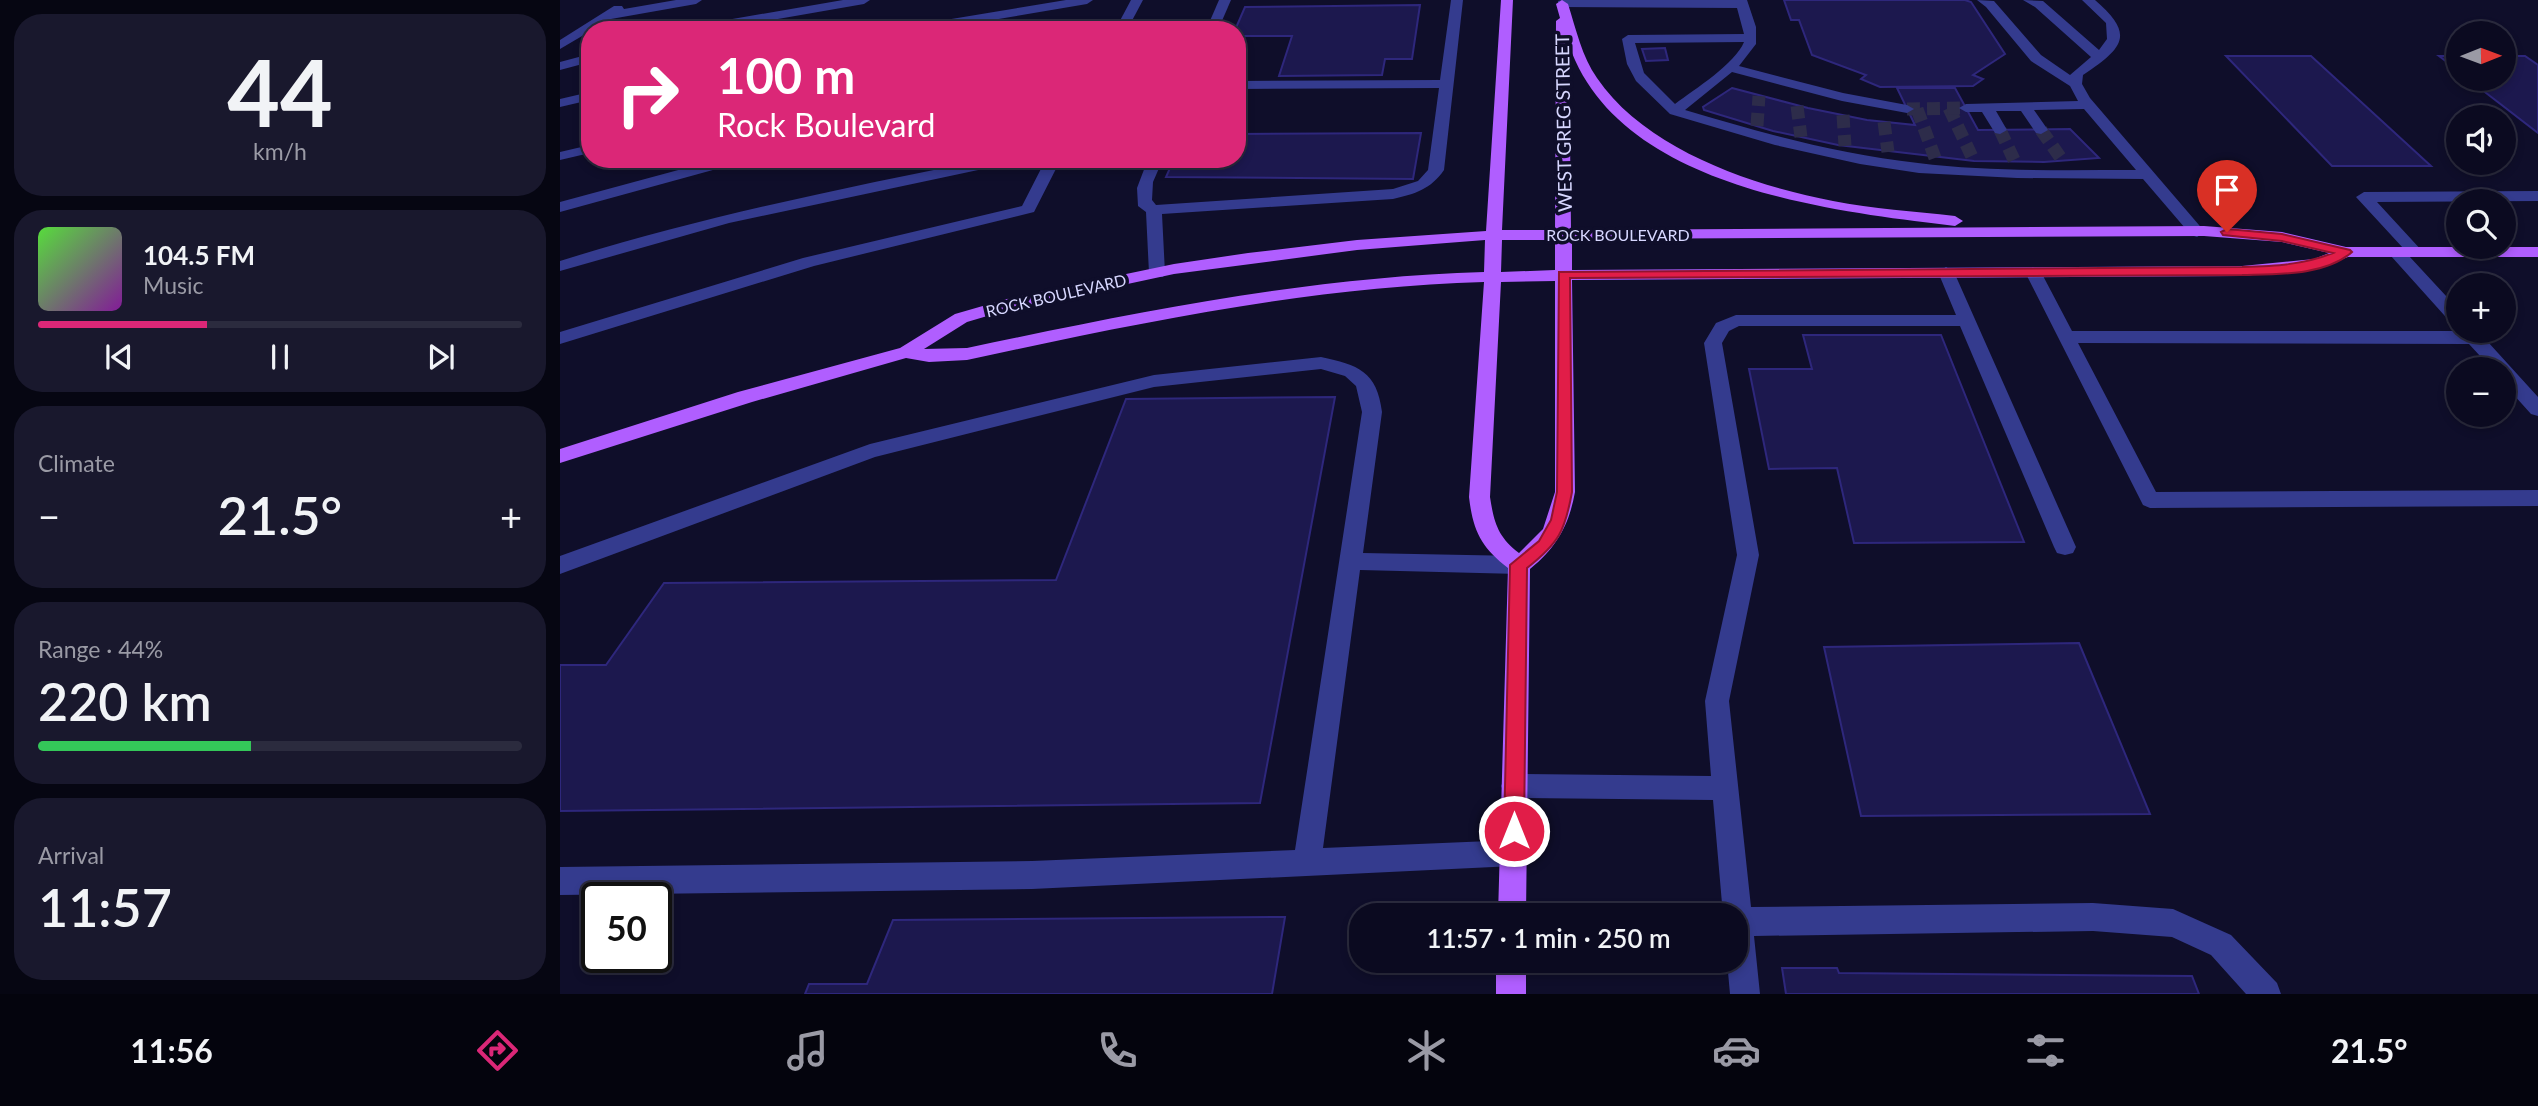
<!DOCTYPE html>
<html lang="en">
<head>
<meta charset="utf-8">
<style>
  body { margin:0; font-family:Lato,sans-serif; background:#19182d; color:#f1f3f6; height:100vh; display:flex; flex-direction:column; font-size:26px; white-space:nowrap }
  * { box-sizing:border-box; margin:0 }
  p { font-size:23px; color:#9a9aa5 }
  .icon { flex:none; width:38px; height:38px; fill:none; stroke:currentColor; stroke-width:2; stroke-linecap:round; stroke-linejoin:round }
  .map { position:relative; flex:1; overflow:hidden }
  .panel { display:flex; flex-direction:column; gap:14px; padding:14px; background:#060612; width:560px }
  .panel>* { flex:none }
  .guide { position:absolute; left:21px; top:21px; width:665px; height:147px; border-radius:28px; box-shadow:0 4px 10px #0003,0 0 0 2px #2b2b3e; background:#db2777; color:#fff; overflow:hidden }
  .needle { width:46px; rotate:89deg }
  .fabs { position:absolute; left:1886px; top:21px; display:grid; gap:14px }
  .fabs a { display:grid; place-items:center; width:70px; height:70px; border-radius:50%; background:#0b0a20; box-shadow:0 4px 10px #0003,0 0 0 2px #2b2b3e; font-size:35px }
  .speed { position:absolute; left:21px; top:882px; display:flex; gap:14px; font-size:35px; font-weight:700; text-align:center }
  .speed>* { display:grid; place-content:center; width:91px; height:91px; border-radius:50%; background:#0b0a20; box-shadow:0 4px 10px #0003,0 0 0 2px #2b2b3e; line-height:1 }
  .speed .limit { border:4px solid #111; border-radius:10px; background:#fff; color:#111 }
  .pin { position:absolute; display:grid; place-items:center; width:60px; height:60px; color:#fff; margin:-72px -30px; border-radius:50% 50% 50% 0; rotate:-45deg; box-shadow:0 0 7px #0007 }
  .pin .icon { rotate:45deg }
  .me { position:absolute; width:77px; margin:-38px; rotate:0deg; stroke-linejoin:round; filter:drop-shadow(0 0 5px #0008) }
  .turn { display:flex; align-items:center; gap:24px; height:147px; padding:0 21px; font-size:32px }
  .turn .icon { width:91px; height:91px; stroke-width:2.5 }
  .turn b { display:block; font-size:49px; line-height:60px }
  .big { font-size:52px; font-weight:600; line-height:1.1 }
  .panel .card { flex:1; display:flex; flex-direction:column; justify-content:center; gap:10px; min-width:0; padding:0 24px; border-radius:28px; background:#19182d }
  .panel .dial { align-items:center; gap:0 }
  .dial b { font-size:91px; line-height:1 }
  .song { display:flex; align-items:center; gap:21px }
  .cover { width:84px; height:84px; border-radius:10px; background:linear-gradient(135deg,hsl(110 70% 55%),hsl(290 70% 35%)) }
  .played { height:7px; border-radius:4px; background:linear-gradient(90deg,#db2777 35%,#2b2b3e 35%) }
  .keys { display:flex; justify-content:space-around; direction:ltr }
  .heat { display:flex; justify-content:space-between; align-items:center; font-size:38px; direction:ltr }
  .charge { height:10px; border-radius:5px; background:linear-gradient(90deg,#34c759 44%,#2b2b3e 0) }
  .trip { position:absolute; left:789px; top:903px; width:399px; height:70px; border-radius:28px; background:#0b0a20; box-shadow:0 4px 10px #0003,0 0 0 2px #2b2b3e; font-weight:600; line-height:70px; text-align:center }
  .tabs { display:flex; height:112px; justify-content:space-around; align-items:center; background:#04040d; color:#9a9aa5 }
  .tabs .icon { width:49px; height:49px }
  .tabs .active { color:#db2777 }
  .tabs b { font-size:32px; color:#f1f3f6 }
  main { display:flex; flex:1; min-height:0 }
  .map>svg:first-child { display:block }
  .building { fill:#1c184e; stroke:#2e277c; stroke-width:2 }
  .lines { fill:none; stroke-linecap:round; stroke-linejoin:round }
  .minor-tunnel { stroke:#2d2c4a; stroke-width:13; stroke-dasharray:13 7; stroke-linecap:butt }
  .minor { fill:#343b8e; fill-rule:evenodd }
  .major { fill:#b05eff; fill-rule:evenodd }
  .route { fill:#e11d48; stroke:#92132f; stroke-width:2 }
  .labels { text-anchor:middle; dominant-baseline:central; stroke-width:7; stroke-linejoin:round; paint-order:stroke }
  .far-street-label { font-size:16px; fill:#d7d7ff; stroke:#0f0e2a }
  .street-label { font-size:19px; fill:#d7d7ff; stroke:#0f0e2a }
</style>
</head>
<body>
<main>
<section class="panel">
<div class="card dial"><b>44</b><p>km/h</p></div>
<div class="card">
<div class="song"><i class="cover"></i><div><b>104.5 FM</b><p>Music</p></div></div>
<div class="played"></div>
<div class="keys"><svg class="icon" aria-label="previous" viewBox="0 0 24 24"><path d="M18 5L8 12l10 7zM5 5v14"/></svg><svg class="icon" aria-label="pause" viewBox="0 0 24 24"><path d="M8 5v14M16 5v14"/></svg><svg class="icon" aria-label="next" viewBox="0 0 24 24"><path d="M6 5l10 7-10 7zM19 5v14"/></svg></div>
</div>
<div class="card"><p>Climate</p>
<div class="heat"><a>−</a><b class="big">21.5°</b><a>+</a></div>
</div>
<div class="card"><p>Range · 44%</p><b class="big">220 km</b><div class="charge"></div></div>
<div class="card"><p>Arrival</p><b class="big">11:57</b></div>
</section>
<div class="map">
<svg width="1978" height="994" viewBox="0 0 1978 994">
  <rect width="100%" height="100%" fill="#0f0e2a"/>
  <g class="building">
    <path d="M1224,0H1405L1411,2L1445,54L1413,75L1423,79L1413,86L1320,87L1301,79L1306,75L1252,55L1239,20H1231Z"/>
    <path d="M860,5L852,59H825L822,75L719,76L732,36H677L675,30L685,7Z"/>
    <path d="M1105,48L1108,60L1086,61L1082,49Z"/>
    <path d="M1666,56H1751L1871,166H1772Z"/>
    <path d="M1879,56H1899V71Z"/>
    <path d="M1944,56H1965L1978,65V133L1908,79H1944Z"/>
    <path d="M1172,88L1248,108L1307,120L1355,125L1337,88H1395L1418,130L1510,129L1539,158L1484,162L1414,161L1278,145L1213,131L1144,110L1143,107Z"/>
    <path d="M861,133L853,179L606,177L614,159H677V134Z"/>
    <path d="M1243,335H1381L1464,542L1294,543L1277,468L1209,469L1189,369H1252Z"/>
    <path d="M775,397L700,803L0,811V665H46L104,583L496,580L566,399Z"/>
    <path d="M1519,643L1590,814L1301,816L1264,647Z"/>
    <path d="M725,917L712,994H245L249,984H307L333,920Z"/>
    <path d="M1222,968H1277L1279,973L1632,976L1639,994H1226Z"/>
  </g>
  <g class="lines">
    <g class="minor-tunnel">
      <path d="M1237,106L1241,137"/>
      <path d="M1389,108L1414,161"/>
      <path d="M1347,109L1406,108"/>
      <path d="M1357,109L1375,158"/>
      <path d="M1283,115L1285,146"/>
      <path d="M1324,122L1328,152"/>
      <path d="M1197,126L1199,96"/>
      <path d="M1440,130L1455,162"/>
      <path d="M1481,130L1503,161"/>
    </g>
    <g class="minor">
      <path d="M116,0H142L136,4L51,19L0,49V40L54,6H62L64,9Z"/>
      <path d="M283,0H310L304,4L155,30H126L132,26Z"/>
      <path d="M506,0H533L527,4L373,30H343L349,26Z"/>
      <path d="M571,0H583L567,30H555Z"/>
      <path d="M659,0H671L658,30H646Z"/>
      <path d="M891,0H903L884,170C871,189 855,194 833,199L602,214L605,273L603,277H591L589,273L586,212L578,206L577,188L588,159H603L593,182L592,200L596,205L833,189L858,181L868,170L879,88L677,89V81L880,80Z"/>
      <path d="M1002,0H1187L1196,27V44L1179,66L1283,93L1347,105L1354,109L1347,113L1282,101L1172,72L1125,110C1202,133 1278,154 1358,163C1430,172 1503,170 1576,170L1524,109L1474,110L1488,130L1481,134L1476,133L1461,111H1436L1447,130L1440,134L1435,133L1422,112H1406L1399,108L1406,104L1518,101L1510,86L1471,61L1426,7L1417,0L1434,1L1481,55L1510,75L1531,57L1475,7L1463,0L1483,1L1539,50L1547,39L1546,23L1522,0H1535C1576,35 1563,48 1523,75L1522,84L1530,98L1645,232L1637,237L1631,235L1583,179L1457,178L1359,173L1300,164L1215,145L1110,114L1076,81L1067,64L1062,39L1068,35L1184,34L1177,8L998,7V1ZM1184,42C1175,64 1135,89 1115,104L1084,73L1075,43Z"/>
      <path d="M30,54V62L0,70V62Z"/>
      <path d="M30,92V100L0,107V99Z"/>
      <path d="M30,145V153L0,160V152Z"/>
      <path d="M159,159H184L182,162L0,212V202Z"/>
      <path d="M428,159H458L451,163L169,223L0,271V261C140,217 284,188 428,159Z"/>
      <path d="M486,159H501L474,212L254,266L0,344V332L243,258L462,206Z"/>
      <path d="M1978,191V201L1817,202L1863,252L1861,256H1849L1899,310V326L1893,325L1831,256L1829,252L1831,248H1843L1796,197L1804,192Z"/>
      <path d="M1386,267L1394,272L1516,547L1513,553L1505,555L1497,553L1494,547L1400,326H1179L1169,331L1162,343L1199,555L1169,701L1191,907L1533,903L1613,909L1671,935L1717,983L1721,994H1686L1651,955L1612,937L1533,931L1194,936L1200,994H1170L1167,961H1176V915H1163L1153,800L954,798L945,795L941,786L945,777L954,774L1151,776L1145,701L1177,555L1144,343L1156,323L1176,315H1396L1378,272Z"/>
      <path d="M1473,267L1481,272L1512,331H1918L1978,397V416L1971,414L1944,384V369H1932L1909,344L1518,343L1596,492L1978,490V506L1590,508L1583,505L1465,272Z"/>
      <path d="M761,357C798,365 817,371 822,412L803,553L959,556L967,559L970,565L967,571L959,574L800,570L763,848L954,840L964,844L968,853L964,862L954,866L472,889L0,895V867L472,861L735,850L802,412L796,386L785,376L761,369L594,387L315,457L0,574V556L310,444L594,375Z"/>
    </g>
    <g class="major">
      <path d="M941,0H953L942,230H995L996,21L1000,18L996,4L1002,0L1008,4C1016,29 1022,57 1037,78C1085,149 1193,186 1273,201C1313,209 1354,211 1395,216L1403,221L1395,226C1268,211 1058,187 1009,45L1011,230L1644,226L1722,232L1786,247H1978V257H1788L1757,269L1682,276L1012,280L1015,492C1009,525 997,547 970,569L966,915H938L948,568C921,547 913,531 909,497L924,282C749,287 578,323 407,360L369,362L346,358L192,402L0,463V449L178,392L340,348L395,314L447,299L614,264L688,253L797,240L926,231ZM1644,236L1722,242L1769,253L1754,259L1682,266L1012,270V239ZM925,240L924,272C749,277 578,312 407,348L364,349L407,322L451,309L614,274L797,250ZM942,240H995V270L941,272ZM995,281V492L983,529L959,553C938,537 934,523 930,497L941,282Z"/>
      <rect x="936" y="961" width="30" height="33"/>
    </g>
  </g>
  <path class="route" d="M1667,229L1722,234L1790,250L1792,252C1765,276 1716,274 1682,275L1010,278L1012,492C1005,531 999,543 967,568L964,831L961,837L954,840L947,837L944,831L950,565L979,541L991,520L997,492L999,272L1682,267C1714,266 1743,265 1773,253L1722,241L1663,235L1661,232Z"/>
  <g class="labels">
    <g class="far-street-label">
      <text x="1058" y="234">ROCK BOULEVARD</text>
      <text transform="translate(496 295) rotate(-13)">ROCK BOULEVARD</text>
    </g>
    <g class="street-label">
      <text transform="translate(1003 123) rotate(-91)">WEST GREG STREET</text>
    </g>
  </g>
</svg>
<div class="fabs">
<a><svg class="needle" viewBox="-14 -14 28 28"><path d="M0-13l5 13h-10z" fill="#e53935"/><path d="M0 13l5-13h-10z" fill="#9a9aa5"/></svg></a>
<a><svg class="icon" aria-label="sound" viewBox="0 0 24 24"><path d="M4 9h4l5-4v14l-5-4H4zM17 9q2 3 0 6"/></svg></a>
<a><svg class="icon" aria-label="search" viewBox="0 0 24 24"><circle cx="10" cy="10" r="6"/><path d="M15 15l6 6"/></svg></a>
<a>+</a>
<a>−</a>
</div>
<div class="speed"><div class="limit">50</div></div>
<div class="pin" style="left:1667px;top:232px;background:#d93025"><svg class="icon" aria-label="arrive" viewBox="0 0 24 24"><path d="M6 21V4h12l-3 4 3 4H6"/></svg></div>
<svg class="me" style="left:954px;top:831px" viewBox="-20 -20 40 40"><circle r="17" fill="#e11d48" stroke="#fff" stroke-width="3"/><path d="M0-11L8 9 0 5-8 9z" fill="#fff"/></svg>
<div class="trip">11:57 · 1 min · 250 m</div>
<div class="guide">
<div class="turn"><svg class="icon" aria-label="right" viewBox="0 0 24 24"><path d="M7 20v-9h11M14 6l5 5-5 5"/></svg><div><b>100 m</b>Rock Boulevard</div></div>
</div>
</div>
</main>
<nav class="tabs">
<b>11:56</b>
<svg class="icon active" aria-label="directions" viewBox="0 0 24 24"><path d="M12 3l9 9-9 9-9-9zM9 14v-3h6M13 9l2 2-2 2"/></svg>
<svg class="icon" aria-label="music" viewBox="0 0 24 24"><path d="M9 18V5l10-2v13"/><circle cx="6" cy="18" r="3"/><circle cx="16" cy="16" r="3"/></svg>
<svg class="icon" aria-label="phone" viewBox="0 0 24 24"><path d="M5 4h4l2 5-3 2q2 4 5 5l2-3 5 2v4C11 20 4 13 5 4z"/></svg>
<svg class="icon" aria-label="climate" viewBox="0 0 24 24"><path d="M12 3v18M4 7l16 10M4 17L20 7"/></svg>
<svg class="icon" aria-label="car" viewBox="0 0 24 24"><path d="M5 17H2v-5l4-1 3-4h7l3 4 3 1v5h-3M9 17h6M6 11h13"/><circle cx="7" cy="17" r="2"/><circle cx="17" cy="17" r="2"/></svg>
<svg class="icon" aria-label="filters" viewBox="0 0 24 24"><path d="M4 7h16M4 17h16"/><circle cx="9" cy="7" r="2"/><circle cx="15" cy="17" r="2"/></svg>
<b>21.5°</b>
</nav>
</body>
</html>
